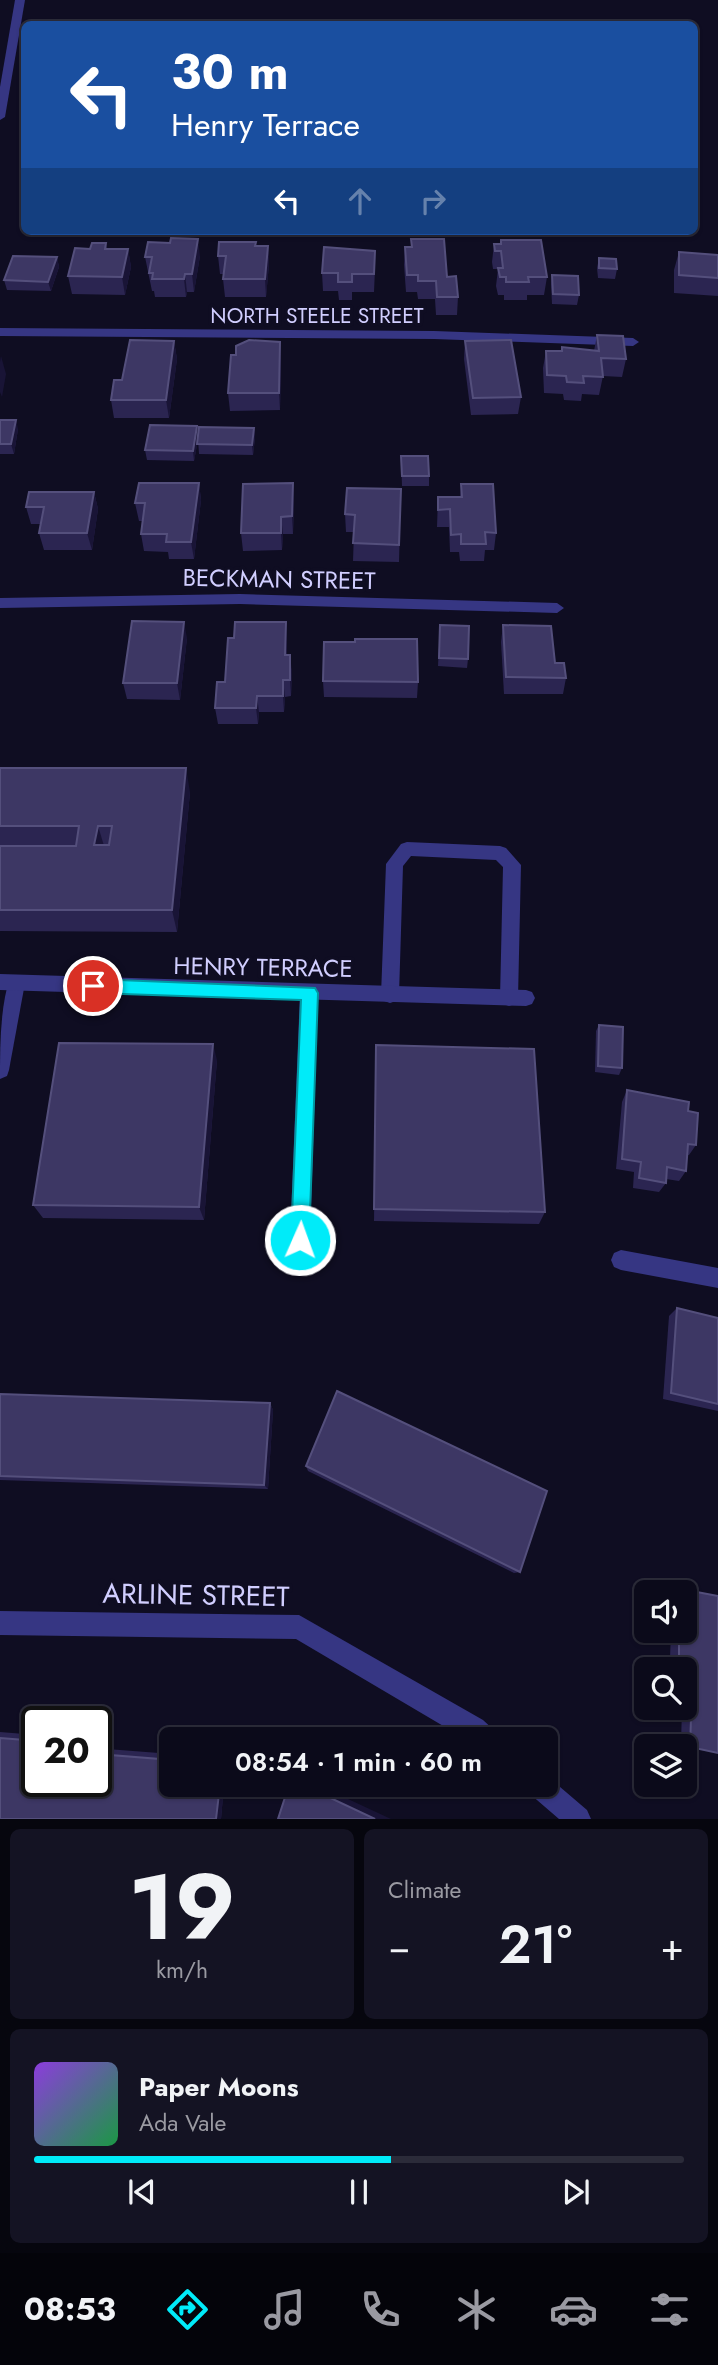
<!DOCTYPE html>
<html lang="en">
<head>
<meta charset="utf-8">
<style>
  body { margin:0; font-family:Jost,sans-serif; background:#141323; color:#f1f3f6; height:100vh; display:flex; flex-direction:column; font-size:26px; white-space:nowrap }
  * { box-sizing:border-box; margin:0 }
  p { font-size:23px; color:#9a9aa2 }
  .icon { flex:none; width:38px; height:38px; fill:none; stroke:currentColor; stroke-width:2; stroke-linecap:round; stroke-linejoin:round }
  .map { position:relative; height:1819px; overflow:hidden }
  .panel { display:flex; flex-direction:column; gap:10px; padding:10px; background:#06060e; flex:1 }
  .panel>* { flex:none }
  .guide { position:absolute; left:21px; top:21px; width:677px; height:214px; border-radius:10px; box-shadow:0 2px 5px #0004,0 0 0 2px #2b2b39; background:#1a4fa0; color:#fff; overflow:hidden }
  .fabs { position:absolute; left:634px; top:1580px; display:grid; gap:14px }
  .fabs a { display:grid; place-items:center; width:63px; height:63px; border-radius:10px; background:#0b0a1a; box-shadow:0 2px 5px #0004,0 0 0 2px #2b2b39; font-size:35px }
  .speed { position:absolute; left:21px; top:1706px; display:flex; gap:14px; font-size:35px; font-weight:700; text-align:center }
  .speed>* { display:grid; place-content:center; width:91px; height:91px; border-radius:50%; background:#0b0a1a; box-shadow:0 2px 5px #0004,0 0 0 2px #2b2b39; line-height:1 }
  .speed .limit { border:4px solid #111; border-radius:10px; background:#fff; color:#111 }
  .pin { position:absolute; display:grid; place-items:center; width:60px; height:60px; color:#fff; margin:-30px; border:4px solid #fff; border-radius:50%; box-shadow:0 2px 7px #0007 }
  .me { position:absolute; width:77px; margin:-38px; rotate:2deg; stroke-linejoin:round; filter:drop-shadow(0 0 5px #0008) }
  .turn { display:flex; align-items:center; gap:24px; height:147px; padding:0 35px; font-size:32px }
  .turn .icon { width:91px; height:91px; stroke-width:2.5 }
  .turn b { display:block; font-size:49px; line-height:60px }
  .lanes { display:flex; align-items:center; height:66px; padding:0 35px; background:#0003; justify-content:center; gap:35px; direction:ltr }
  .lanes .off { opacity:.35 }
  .big { font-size:52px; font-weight:600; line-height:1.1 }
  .panel .tile { flex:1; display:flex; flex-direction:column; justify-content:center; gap:10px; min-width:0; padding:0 24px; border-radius:10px; background:#141323 }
  .panel .dial { align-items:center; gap:0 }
  .dial b { font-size:91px; line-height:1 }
  .song { display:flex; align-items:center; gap:21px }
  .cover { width:84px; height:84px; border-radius:10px; background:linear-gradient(135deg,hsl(270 70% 55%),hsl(140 70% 35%)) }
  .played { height:7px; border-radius:4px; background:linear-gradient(90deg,#00ebf9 55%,#2b2b39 55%) }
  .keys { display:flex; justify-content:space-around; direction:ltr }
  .heat { display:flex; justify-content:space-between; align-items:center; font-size:38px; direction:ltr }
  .panel .tiles { flex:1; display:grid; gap:10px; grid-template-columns:1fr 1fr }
  .tile:last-child { grid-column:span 2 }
  .trip { position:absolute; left:159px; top:1727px; width:399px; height:70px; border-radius:10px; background:#0b0a1a; box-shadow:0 2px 5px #0004,0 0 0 2px #2b2b39; font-weight:600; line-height:70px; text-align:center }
  .menu { display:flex; height:112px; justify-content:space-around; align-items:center; background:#04040a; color:#9a9aa2 }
  .menu .icon { width:49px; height:49px }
  .menu .selected { color:#00ebf9 }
  .menu b { font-size:32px; color:#f1f3f6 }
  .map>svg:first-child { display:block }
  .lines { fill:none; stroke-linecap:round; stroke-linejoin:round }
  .lane { fill:#363683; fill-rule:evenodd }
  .street { fill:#363683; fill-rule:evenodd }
  .wall { fill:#2b2551 }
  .shaded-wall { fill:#191436 }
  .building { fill:#3d3764; stroke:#544f7c; stroke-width:2; fill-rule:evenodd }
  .route { fill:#00ebf9; stroke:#0099a2; stroke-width:2 }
  .labels { text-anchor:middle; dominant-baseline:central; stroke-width:7; stroke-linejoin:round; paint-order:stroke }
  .far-street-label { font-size:21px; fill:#d1ceff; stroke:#0f0d22 }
  .street-label { font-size:24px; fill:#d1ceff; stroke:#0f0d22 }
  .near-street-label { font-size:28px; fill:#d1ceff; stroke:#0f0d22 }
</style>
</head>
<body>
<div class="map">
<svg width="718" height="1819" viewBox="0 0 718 1819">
  <rect width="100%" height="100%" fill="#0f0d22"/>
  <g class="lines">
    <g class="lane">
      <path d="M407,842L500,846L506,848L521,865L518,998L515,1004L509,1006L503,1004L500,998L503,867L496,860L411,856L403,866L399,995L396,1001L390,1003L384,1001L381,995L386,864L401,844Z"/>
      <path d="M16,975L22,977L25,983L9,1070L7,1076L0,1079C0,1046 0,1008 10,977Z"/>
      <path d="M309,985L315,987L318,993L310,1240L307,1247L300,1250L293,1247L290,1240L300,993L303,987Z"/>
    </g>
    <g class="street">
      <path d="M15,0H25L5,117L0,120V87Z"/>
      <path d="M0,328L434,331L633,338L639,342L633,346L434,339L0,336Z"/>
      <path d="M240,594L557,603L564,608L557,613L240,604L0,608V598Z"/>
      <path d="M0,974L526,990L532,992L535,998L532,1004L526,1006L0,990Z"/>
      <path d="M621,1250L718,1268V1288L621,1270L614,1267L611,1260L614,1253Z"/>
      <path d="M0,1611L299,1615L483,1720L495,1731L498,1740H467L296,1639L0,1635Z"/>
      <path d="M546,1775L587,1810L591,1819H559L530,1794L526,1785H546Z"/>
    </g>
  </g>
  <g class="wall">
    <path d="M31,231H84L83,235L32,234Z"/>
    <path d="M411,239L447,277L458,297L457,315H436L435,299H418L417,292H406L404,265L405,247H411Z"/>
    <path d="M501,240L547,277L544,295H527V300H504V295H498L496,286L498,269H493L492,262L494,244H500Z"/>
    <path d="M106,243L107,249H128L131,267L125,295L72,294L68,276L90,249Z"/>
    <path d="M256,246H268L269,264L266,297H225L223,279V274H220L218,256Z"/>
    <path d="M679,252L718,255V296L674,293V270Z"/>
    <path d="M200,256L194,292H187L186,297H155L154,291H152L145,257Z"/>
    <path d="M57,257L59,267L51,291L7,290L4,280Z"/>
    <path d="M599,258L617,269L615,279L598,278L597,268Z"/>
    <path d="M375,269L374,292H352V300H339L338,291H323L322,273Z"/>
    <path d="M552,275L579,295L577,305L552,304L551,284Z"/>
    <path d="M597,335L626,359L622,377L603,376L599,395L582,394L581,401L564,400L563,394L544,393L543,368L546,351H561L562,347L594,351Z"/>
    <path d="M174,341L177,359L169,418H114L111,400L122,380Z"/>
    <path d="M465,341L521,397L518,414L471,415L464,359Z"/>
    <path d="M236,355L281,360L280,410L230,411L228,393Z"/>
    <path d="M0,420L18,429L14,454H0Z"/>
    <path d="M254,428L255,438L253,455L199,454L198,439L194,461L147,460L145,450L198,435Z"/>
    <path d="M401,456L429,476V486H402Z"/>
    <path d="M199,483L201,500L194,559H169L168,552L144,551L141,534L143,521H139L135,503Z"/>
    <path d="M461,484L496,533L494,550H485L484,561H460L459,552H450L449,527H437L438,497H460Z"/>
    <path d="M401,489L399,562L353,561L354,532H346L345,514Z"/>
    <path d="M94,492L98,509L92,550H44L39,533L40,524H31L26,507Z"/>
    <path d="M294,501L293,534H283L282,550L243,551L241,533Z"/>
    <path d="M440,625L468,659L467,668L438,666Z"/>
    <path d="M503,625L555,663L566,678L563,694H504L501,642Z"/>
    <path d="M187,638L180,700L127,699L123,683Z"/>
    <path d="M287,639V655L292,671L291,696L285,697L284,712H259L258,724H218L215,708L225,682Z"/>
    <path d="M323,681L418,682L417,698L324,697Z"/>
    <path d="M0,768L190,792L177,932L0,931Z"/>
    <path d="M599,1025L622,1068L619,1075L595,1072L596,1031Z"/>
    <path d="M376,1045L545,1212L539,1224L374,1221Z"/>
    <path d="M217,1060L204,1220L43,1218L33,1205Z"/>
    <path d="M627,1090L688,1111L696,1145L689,1155H687L686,1171L679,1181L666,1179V1183L659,1192L633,1188L634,1172L616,1169L622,1102Z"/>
    <path d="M677,1308L718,1318V1411L663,1399L669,1316Z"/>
    <path d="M0,1394L270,1403L273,1410L268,1489L0,1480Z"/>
    <path d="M306,1466L520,1572L514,1573L308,1471Z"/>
    <path d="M681,1589L718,1596L690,1747L681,1743L682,1708H684V1660L670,1658L671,1631H684V1592H672V1590Z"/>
    <path d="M0,1732L37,1735V1782H96V1740L109,1741L107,1749L172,1754V1785H224L221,1819H0Z"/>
  </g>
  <g class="shaded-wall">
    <path d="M198,239L200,256L194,292L192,274Z"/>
    <path d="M268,246L269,264L266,297L265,279Z"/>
    <path d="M128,249L131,267L125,295L122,277Z"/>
    <path d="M57,257L59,267L51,291L48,282Z"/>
    <path d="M185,274L187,292L186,297L184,279Z"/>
    <path d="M174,341L177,359L169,418L166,400Z"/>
    <path d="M280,342L281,360L280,410L279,393Z"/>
    <path d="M1,356L6,374L2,397L0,392V362Z"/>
    <path d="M16,420L18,429L14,454L11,444Z"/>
    <path d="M197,426L199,436L194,461L193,451Z"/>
    <path d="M254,428L255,438L253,455L252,445Z"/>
    <path d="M199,483L201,500L194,559L191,542Z"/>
    <path d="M293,483L294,501L293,534L292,516Z"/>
    <path d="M94,492L98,509L92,550L87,533Z"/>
    <path d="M281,517L283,534L282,550L281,533Z"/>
    <path d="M184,622L187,638L180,700L177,683Z"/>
    <path d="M286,622L287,639L286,671L285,655Z"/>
    <path d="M290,655L292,671L291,696L290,680Z"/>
    <path d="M283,680L285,697L284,712L283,696Z"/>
    <path d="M257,696L259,712L258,724L256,708Z"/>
    <path d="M186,768L190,792L177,932L172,910Z"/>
    <path d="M98,826L105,849L94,845Z"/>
    <path d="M213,1044L217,1060L204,1220L199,1207Z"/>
    <path d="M270,1403L273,1410L268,1489L264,1485Z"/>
    <path d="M109,1741L107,1749L98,1754L99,1746Z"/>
    <path d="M220,1785H224L221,1819H216Z"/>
    <path d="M303,1785H318L391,1819H375Z"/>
  </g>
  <g class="building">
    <path d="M171,238L198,239L192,274H185L184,279H152L153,273H149L152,257H145L148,242L170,243Z"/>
    <path d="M411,239H444L447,277L456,276L458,297H437L436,281H418V275H407L405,247H412Z"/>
    <path d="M501,240H541L547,277H528L529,282H506V277H500L498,268H503L501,251H495L494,244H501Z"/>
    <path d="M219,242H256L255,246H268L265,279H223L226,256H218Z"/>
    <path d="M92,243H106L105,249H128L122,277L68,276L75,248L90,249Z"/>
    <path d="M324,247L375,251L374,274H352V282H338V273H322Z"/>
    <path d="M679,252L718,255V278L679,275Z"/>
    <path d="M13,256L57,257L48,282L4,280Z"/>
    <path d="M599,258L616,259L617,269L599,268Z"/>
    <path d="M552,275L578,276L579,295L553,294Z"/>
    <path d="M597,335L623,336L626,359L601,358L603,377L583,376L584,383L567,382L566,376L547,375L546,351H562V347L599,351Z"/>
    <path d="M130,340L174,341L166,400H111L114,380H122Z"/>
    <path d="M249,340L280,342L279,393H228L231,355H236V346Z"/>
    <path d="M511,340L521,397L473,398L465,341Z"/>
    <path d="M0,420H16L11,444H0Z"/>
    <path d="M150,425L197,426L193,451L145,450Z"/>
    <path d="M199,427L254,428L252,445L197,444Z"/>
    <path d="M401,456H428L429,476H402Z"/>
    <path d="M139,483H199L191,542H166L167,534H141L145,503H135Z"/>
    <path d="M293,483L292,516L281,517V533H241L243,484Z"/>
    <path d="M461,484H493L496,533L485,532L486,544H461V534L451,535L450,509L438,510V497H462Z"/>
    <path d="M347,488L401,489L399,545L353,543L355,515L345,514Z"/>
    <path d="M29,492H94L87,533H39L44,507H26Z"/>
    <path d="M132,621L184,622L177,683H123Z"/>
    <path d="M235,622H286L285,655H290V680H283V696H257L256,708H215L217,682H225L228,638H234Z"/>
    <path d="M440,625L469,626L468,659L439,658Z"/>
    <path d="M503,625L551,626L555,663H564L566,678L506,677Z"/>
    <path d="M355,639H417L418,682L323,681L324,642H355Z"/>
    <path d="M0,768H186L172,910H0V846H76L79,826H0ZM98,826H112L109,845H94Z"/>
    <path d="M599,1025L623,1027L622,1068L598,1066Z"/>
    <path d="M59,1043L213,1044L199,1207L33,1205Z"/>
    <path d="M376,1045L534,1049L545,1212L374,1209Z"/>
    <path d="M627,1090L689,1102L688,1111L698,1113L696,1145L688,1144L686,1171L667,1167L666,1183L639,1178L641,1162L622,1159Z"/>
    <path d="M677,1308L718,1318V1404L671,1393Z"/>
    <path d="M337,1391L547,1491L520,1572L306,1466Z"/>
    <path d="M0,1394L270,1403L264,1485L0,1476Z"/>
    <path d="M681,1589L718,1596V1753L690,1747L693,1662L679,1659V1631H684V1592H681Z"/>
    <path d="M0,1738L37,1741V1782H96V1745L99,1746L98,1754L172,1760V1785H220L216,1819H0Z"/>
    <path d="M289,1785H303L375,1819H278Z"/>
  </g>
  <path class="route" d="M93,979L315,988L318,993L309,1240L307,1247L300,1249L294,1247L291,1240L301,1000L93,993L87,991L85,986L87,981Z"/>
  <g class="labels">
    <g class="far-street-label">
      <text x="317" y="316">NORTH STEELE STREET</text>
    </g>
    <g class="street-label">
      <text transform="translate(279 579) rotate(1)">BECKMAN STREET</text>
      <text transform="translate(263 967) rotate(1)">HENRY TERRACE</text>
    </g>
    <g class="near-street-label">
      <text transform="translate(196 1595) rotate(1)">ARLINE STREET</text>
    </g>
  </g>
</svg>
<div class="fabs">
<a><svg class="icon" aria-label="sound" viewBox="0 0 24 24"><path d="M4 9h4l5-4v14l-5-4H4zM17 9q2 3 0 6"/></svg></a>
<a><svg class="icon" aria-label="search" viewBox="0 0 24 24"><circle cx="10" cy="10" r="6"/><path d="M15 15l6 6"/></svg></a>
<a><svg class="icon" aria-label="layers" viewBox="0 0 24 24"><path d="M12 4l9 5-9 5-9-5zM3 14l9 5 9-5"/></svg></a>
</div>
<div class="speed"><div class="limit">20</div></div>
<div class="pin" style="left:93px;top:986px;background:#d93025"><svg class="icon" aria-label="arrive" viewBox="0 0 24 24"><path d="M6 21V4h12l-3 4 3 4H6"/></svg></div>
<svg class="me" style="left:300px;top:1240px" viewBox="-20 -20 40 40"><circle r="17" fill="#00ebf9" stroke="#fff" stroke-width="3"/><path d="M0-11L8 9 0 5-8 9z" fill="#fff"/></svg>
<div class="trip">08:54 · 1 min · 60 m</div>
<div class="guide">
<div class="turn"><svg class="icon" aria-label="left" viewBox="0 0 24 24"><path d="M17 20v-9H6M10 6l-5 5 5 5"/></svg><div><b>30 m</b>Henry Terrace</div></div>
<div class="lanes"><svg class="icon" aria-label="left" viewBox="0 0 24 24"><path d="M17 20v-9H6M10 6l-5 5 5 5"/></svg><svg class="icon off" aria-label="ahead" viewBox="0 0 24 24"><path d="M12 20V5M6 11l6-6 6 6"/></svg><svg class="icon off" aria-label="right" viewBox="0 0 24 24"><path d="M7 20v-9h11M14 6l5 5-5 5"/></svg></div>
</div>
</div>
<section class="panel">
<div class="tiles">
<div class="tile dial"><b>19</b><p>km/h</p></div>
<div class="tile"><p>Climate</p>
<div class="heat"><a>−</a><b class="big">21°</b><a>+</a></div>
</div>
<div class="tile">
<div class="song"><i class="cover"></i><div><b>Paper Moons</b><p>Ada Vale</p></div></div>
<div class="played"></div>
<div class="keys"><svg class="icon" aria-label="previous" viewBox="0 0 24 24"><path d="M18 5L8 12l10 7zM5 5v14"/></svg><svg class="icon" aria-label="pause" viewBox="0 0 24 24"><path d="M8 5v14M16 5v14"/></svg><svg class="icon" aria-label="next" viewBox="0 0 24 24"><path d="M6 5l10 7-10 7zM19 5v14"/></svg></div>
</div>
</div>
</section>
<nav class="menu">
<b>08:53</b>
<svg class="icon selected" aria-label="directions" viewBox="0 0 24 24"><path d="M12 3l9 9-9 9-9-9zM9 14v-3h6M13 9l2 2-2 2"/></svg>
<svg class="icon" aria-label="music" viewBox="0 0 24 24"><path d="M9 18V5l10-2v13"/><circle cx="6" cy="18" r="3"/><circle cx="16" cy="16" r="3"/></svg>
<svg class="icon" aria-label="phone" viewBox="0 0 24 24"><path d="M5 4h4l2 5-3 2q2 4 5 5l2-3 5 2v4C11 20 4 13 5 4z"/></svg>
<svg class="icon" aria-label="climate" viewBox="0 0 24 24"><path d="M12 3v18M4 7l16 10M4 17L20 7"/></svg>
<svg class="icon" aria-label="car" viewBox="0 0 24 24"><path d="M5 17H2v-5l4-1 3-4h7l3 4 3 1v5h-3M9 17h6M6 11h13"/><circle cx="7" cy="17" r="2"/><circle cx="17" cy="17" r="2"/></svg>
<svg class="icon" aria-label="filters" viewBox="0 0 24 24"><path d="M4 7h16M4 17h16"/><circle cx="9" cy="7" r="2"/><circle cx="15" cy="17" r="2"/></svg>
</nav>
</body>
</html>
